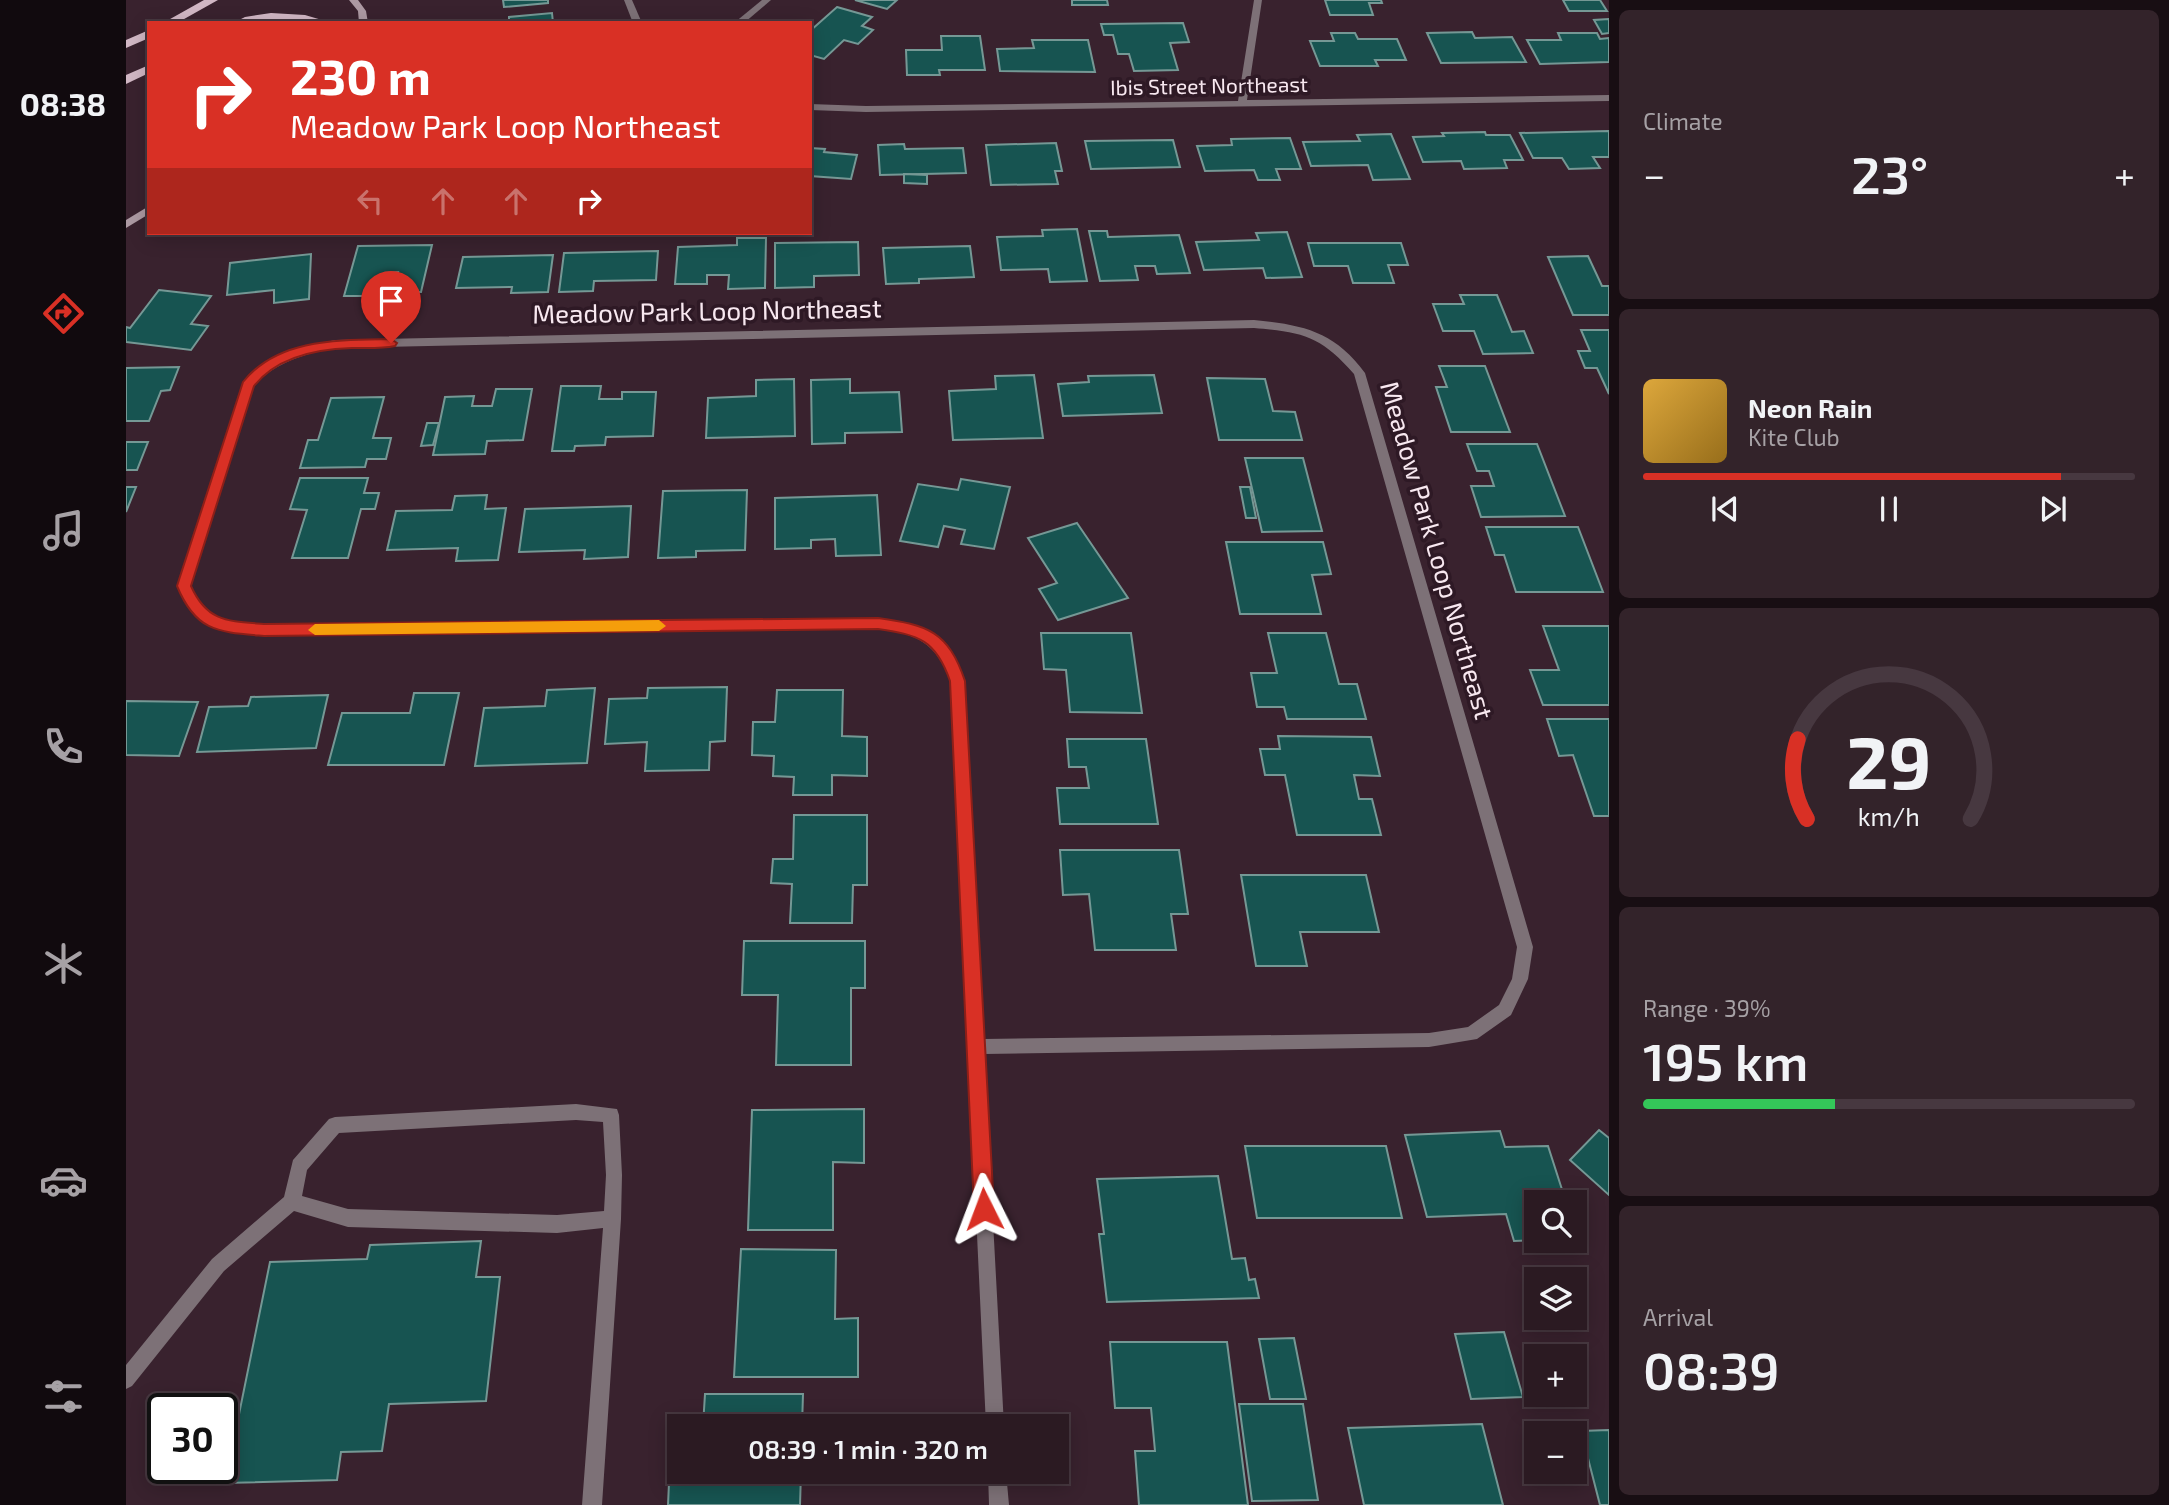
<!DOCTYPE html>
<html lang="en">
<head>
<meta charset="utf-8">
<style>
  body { margin:0; font-family:"Exo 2",sans-serif; background:#33232a; color:#f1f3f6; height:100vh; display:flex; flex-direction:column; font-size:26px; white-space:nowrap }
  * { box-sizing:border-box; margin:0 }
  p { font-size:23px; color:#a6a1a5 }
  .icon { flex:none; width:38px; height:38px; fill:none; stroke:currentColor; stroke-width:2; stroke-linecap:round; stroke-linejoin:round }
  .map { position:relative; flex:1; overflow:hidden }
  .side { display:flex; flex-direction:column; gap:10px; padding:10px; background:#180e13; width:560px }
  .side>* { flex:none }
  .hud { position:absolute; left:21px; top:21px; width:665px; height:214px; border-radius:0px; box-shadow:0 4px 18px #0003,0 0 0 2px #473840; background:#d93025; color:#fff; overflow:hidden }
  .fabs { position:absolute; left:1398px; top:1190px; display:grid; gap:14px }
  .fabs a { display:grid; place-items:center; width:63px; height:63px; border-radius:0px; background:#2b1a22; box-shadow:0 4px 18px #0003,0 0 0 2px #473840; font-size:35px }
  .speed { position:absolute; left:21px; top:1393px; display:flex; gap:14px; font-size:35px; font-weight:700; text-align:center }
  .speed>* { display:grid; place-content:center; width:91px; height:91px; border-radius:50%; background:#2b1a22; box-shadow:0 4px 18px #0003,0 0 0 2px #473840; line-height:1 }
  .speed .limit { border:4px solid #111; border-radius:10px; background:#fff; color:#111 }
  .pin { position:absolute; display:grid; place-items:center; width:60px; height:60px; color:#fff; margin:-72px -30px; border-radius:50% 50% 50% 0; rotate:-45deg; box-shadow:0 0 7px #0007 }
  .pin .icon { rotate:45deg }
  .me { position:absolute; width:77px; margin:-38px; rotate:357deg; stroke-linejoin:round; filter:drop-shadow(0 0 5px #0008) }
  .turn { display:flex; align-items:center; gap:24px; height:147px; padding:0 28px; font-size:32px }
  .turn .icon { width:91px; height:91px; stroke-width:2.5 }
  .turn b { display:block; font-size:49px; line-height:60px }
  .lanes { display:flex; align-items:center; height:66px; padding:0 28px; background:#0003; justify-content:center; gap:35px; direction:ltr }
  .lanes .off { opacity:.35 }
  .big { font-size:52px; font-weight:600; line-height:1.1 }
  .side .tile { flex:1; display:flex; flex-direction:column; justify-content:center; gap:10px; min-width:0; padding:0 24px; border-radius:10px; background:#33232a }
  .side .dial { align-items:center; gap:0 }
  .dial svg { height:182px; overflow:visible; fill:none; stroke:#473840; stroke-width:7; stroke-linecap:round; text-anchor:middle }
  .dial text { fill:#f1f3f6; stroke:none }
  .song { display:flex; align-items:center; gap:21px }
  .cover { width:84px; height:84px; border-radius:10px; background:linear-gradient(135deg,hsl(40 70% 55%),hsl(40 70% 35%)) }
  .played { height:7px; border-radius:4px; background:linear-gradient(90deg,#d93025 85%,#473840 85%) }
  .keys { display:flex; justify-content:space-around; direction:ltr }
  .heat { display:flex; justify-content:space-between; align-items:center; font-size:38px; direction:ltr }
  .charge { height:10px; border-radius:5px; background:linear-gradient(90deg,#34c759 39%,#473840 0) }
  .trip { position:absolute; left:541px; top:1414px; width:402px; height:70px; border-radius:0px; background:#2b1a22; box-shadow:0 4px 18px #0003,0 0 0 2px #473840; font-weight:600; line-height:70px; text-align:center }
  main { display:flex; flex:1; min-height:0 }
  .tab-bar { display:flex; flex-direction:column; width:126px; justify-content:space-around; align-items:center; background:#110a0e; color:#a6a1a5 }
  .tab-bar .icon { width:49px; height:49px }
  .tab-bar .current { color:#d93025 }
  .tab-bar b { font-size:32px; color:#f1f3f6 }
  .map>svg:first-child { display:block }
  .building { fill:#175451; stroke:#759895; stroke-width:2 }
  .lines { fill:none; stroke-linecap:round; stroke-linejoin:round }
  .lane { fill:#7d7177; fill-rule:evenodd }
  .street { fill:#7d7177; fill-rule:evenodd }
  .secondary { fill:#ac99a2; fill-rule:evenodd }
  .primary { fill:#d1b7c4; fill-rule:evenodd }
  .route { fill:#d93025; stroke:#8d1f18; stroke-width:2 }
  .slow { fill:#f59e0b }
  .labels { text-anchor:middle; dominant-baseline:central; stroke-width:7; stroke-linejoin:round; paint-order:stroke }
  .far-street-label { font-size:21px; fill:#f8e8f0; stroke:#2e1925 }
  .street-label { font-size:26px; fill:#f8e8f0; stroke:#2e1925 }
</style>
</head>
<body>
<main>
<nav class="tab-bar">
<b>08:38</b>
<svg class="icon current" aria-label="directions" viewBox="0 0 24 24"><path d="M12 3l9 9-9 9-9-9zM9 14v-3h6M13 9l2 2-2 2"/></svg>
<svg class="icon" aria-label="music" viewBox="0 0 24 24"><path d="M9 18V5l10-2v13"/><circle cx="6" cy="18" r="3"/><circle cx="16" cy="16" r="3"/></svg>
<svg class="icon" aria-label="phone" viewBox="0 0 24 24"><path d="M5 4h4l2 5-3 2q2 4 5 5l2-3 5 2v4C11 20 4 13 5 4z"/></svg>
<svg class="icon" aria-label="climate" viewBox="0 0 24 24"><path d="M12 3v18M4 7l16 10M4 17L20 7"/></svg>
<svg class="icon" aria-label="car" viewBox="0 0 24 24"><path d="M5 17H2v-5l4-1 3-4h7l3 4 3 1v5h-3M9 17h6M6 11h13"/><circle cx="7" cy="17" r="2"/><circle cx="17" cy="17" r="2"/></svg>
<svg class="icon" aria-label="filters" viewBox="0 0 24 24"><path d="M4 7h16M4 17h16"/><circle cx="9" cy="7" r="2"/><circle cx="15" cy="17" r="2"/></svg>
</nav>
<div class="map">
<svg width="1483" height="1505" viewBox="0 0 1483 1505">
  <rect width="100%" height="100%" fill="#39222e"/>
  <g class="building">
    <path d="M377,0H422V3L378,7Z"/>
    <path d="M729,0H771L761,9Z"/>
    <path d="M946,0H981L982,5H946Z"/>
    <path d="M1199,0H1255L1256,3H1243L1247,15H1204Z"/>
    <path d="M1437,0H1474L1481,11H1443Z"/>
    <path d="M711,7L746,17L736,26L747,30L732,44L718,40L698,59L684,55V31Z"/>
    <path d="M426,13L427,23H383V17Z"/>
    <path d="M1483,19V33L1476,34L1468,20Z"/>
    <path d="M1057,23L1063,42L1044,43L1052,70L1008,71L1003,54H992L987,35H978L975,24Z"/>
    <path d="M1346,32L1349,38L1386,37L1400,62L1315,63L1301,33Z"/>
    <path d="M1205,33H1229L1232,39H1271L1280,60H1249L1252,66H1194L1184,41H1208Z"/>
    <path d="M1432,33H1471L1474,39L1483,38V62L1414,64L1401,40H1435Z"/>
    <path d="M815,36H854L859,70H813L814,75H781L780,50H816Z"/>
    <path d="M906,40H962L969,72L874,71L871,49L908,48Z"/>
    <path d="M1483,131V157H1467L1474,168L1443,169L1436,158H1407L1394,133Z"/>
    <path d="M1359,132L1360,135H1384L1397,160H1378L1381,168L1338,169L1335,161L1297,162L1287,137L1318,136L1316,133Z"/>
    <path d="M1265,134L1284,179L1247,180L1242,165L1185,166L1177,142L1234,141L1231,135Z"/>
    <path d="M1164,138L1175,169H1150L1154,180H1132L1128,170L1079,171L1071,146L1106,145L1105,139Z"/>
    <path d="M1047,140L1054,167L965,169L959,141Z"/>
    <path d="M930,143L936,171H929L932,184L865,185L860,145Z"/>
    <path d="M778,144L779,149L837,148L840,173L754,175L752,145Z"/>
    <path d="M684,148L699,149L698,152L731,155L725,179L684,176Z"/>
    <path d="M778,174L801,175V184L778,183Z"/>
    <path d="M951,229L961,281L924,282L922,269L875,270L871,237L917,236L916,230Z"/>
    <path d="M963,231H981L982,237L1053,235L1064,273L1031,274L1029,266H1009L1012,280L974,281Z"/>
    <path d="M1161,232L1176,277L1140,278L1137,268L1078,270L1070,242L1133,240L1130,233Z"/>
    <path d="M611,238H640L639,288L602,289L603,275H581V284H549L552,247L611,245Z"/>
    <path d="M732,242L733,275L688,276V287L649,288V243Z"/>
    <path d="M1182,243H1275L1282,265H1262L1268,283H1227L1222,266H1188Z"/>
    <path d="M306,245L295,292H267L272,272L258,273L252,296H218L232,246Z"/>
    <path d="M844,246L848,277L793,279V283L760,284L757,248Z"/>
    <path d="M532,251L530,280L468,281L467,291L433,292L438,253Z"/>
    <path d="M185,254L183,299L148,303V290L101,295L104,263Z"/>
    <path d="M427,255L422,292L385,293L386,287L330,288L337,257Z"/>
    <path d="M1462,256L1476,286H1483V315H1447L1422,257Z"/>
    <path d="M33,290L85,296L65,324L82,326L65,350L0,342V327L4,328Z"/>
    <path d="M1334,295H1371L1386,332L1398,331L1407,353L1357,354L1348,331H1317L1307,304H1338Z"/>
    <path d="M1455,330H1483V394L1471,368H1459L1452,351H1464Z"/>
    <path d="M1313,366H1359L1384,432H1325L1310,387H1321Z"/>
    <path d="M53,367L44,390L35,391L23,421H0V368Z"/>
    <path d="M908,375L917,438L827,440L823,391L870,389L869,376Z"/>
    <path d="M1028,375L1036,413L937,416L932,384L963,382L962,376Z"/>
    <path d="M1081,378L1139,379L1147,411L1169,412L1176,440H1093Z"/>
    <path d="M668,379L669,436L580,438L582,398L630,396V380Z"/>
    <path d="M724,379V393L773,392L776,432L719,433V443L686,444L685,380Z"/>
    <path d="M435,386H475L473,399H496V392H530L527,436L480,437L479,445L449,446L448,451H426Z"/>
    <path d="M370,389H406L397,440L361,441L359,454L307,455L319,397L348,396L346,406H366Z"/>
    <path d="M258,397L247,438H265L260,459H241L239,467L174,468L182,440H192L205,398Z"/>
    <path d="M301,423H313L307,445L295,446Z"/>
    <path d="M0,442H22L11,470H0Z"/>
    <path d="M1341,444H1411L1439,516L1355,517L1345,486H1368L1363,471H1351Z"/>
    <path d="M1119,458H1177L1196,531L1136,532Z"/>
    <path d="M174,478H242L238,493H253L249,509H235L222,558H166L181,510L164,509Z"/>
    <path d="M835,479L884,487L868,549L835,544L839,530L818,526L812,547L774,541L792,484L832,490Z"/>
    <path d="M0,487H10L0,512Z"/>
    <path d="M1114,487H1124L1130,518H1120Z"/>
    <path d="M621,490L619,550L570,551V557L532,558L537,491Z"/>
    <path d="M361,495L359,509L380,508L372,560L330,561L332,548L261,550L270,511L326,510L329,496Z"/>
    <path d="M751,495L755,555L710,556L709,539L685,540V548L649,549V498Z"/>
    <path d="M505,506L502,557L458,559L459,550L393,552L399,509Z"/>
    <path d="M951,523L1002,598L932,620L913,589L931,583L902,538Z"/>
    <path d="M1360,527H1452L1477,592H1390L1378,555H1369Z"/>
    <path d="M1100,542H1197L1205,574L1186,575L1195,614H1114Z"/>
    <path d="M1417,626H1483V705H1417L1404,670H1433Z"/>
    <path d="M915,633H1005L1016,713L944,712L940,670L918,669Z"/>
    <path d="M1142,633H1200L1213,684H1231L1240,719H1161L1158,707H1131L1125,673H1151Z"/>
    <path d="M601,687L599,741L584,742L583,770L519,771L521,742L479,744L483,699L521,698L522,688Z"/>
    <path d="M469,688L461,763L349,766L358,708L419,706L421,690Z"/>
    <path d="M651,690H717L716,736L741,737V776L706,775V795H667L668,777L647,776L648,756L626,755L627,722H649Z"/>
    <path d="M288,693H333L318,765H202L216,713H284Z"/>
    <path d="M202,695L190,748L71,752L83,707L122,706L125,697Z"/>
    <path d="M0,701L72,702L53,756L0,755Z"/>
    <path d="M1421,719H1483V816H1468L1447,755L1433,756Z"/>
    <path d="M1152,736L1245,737L1254,776L1228,775L1233,799H1246L1255,835H1171L1159,775H1139L1134,749H1154Z"/>
    <path d="M941,739H1020L1032,824H934L931,788H963L960,767H943Z"/>
    <path d="M668,815H741V885H727L726,923H664L666,884L645,883L647,859H667Z"/>
    <path d="M934,850H1053L1062,914H1045L1050,950H969L963,894L937,895Z"/>
    <path d="M1115,875H1240L1253,932H1174L1181,966H1130Z"/>
    <path d="M618,941H739V988H725V1065H650L652,995H616Z"/>
    <path d="M738,1109V1163L707,1162V1230H622L626,1110Z"/>
    <path d="M1473,1130L1483,1138V1195L1444,1160Z"/>
    <path d="M1374,1131L1379,1147L1422,1146L1440,1202H1410V1240L1388,1241L1380,1214L1301,1217L1279,1135Z"/>
    <path d="M1119,1146H1260L1276,1218H1131Z"/>
    <path d="M1092,1176L1106,1259L1119,1258L1123,1280L1129,1279L1133,1298L981,1302L973,1234H978L971,1179Z"/>
    <path d="M355,1241L350,1277H374L360,1401L263,1404L256,1451L215,1452L211,1480L99,1483L144,1262L241,1259L244,1245Z"/>
    <path d="M615,1249L710,1250L709,1319L732,1318V1377H608Z"/>
    <path d="M1378,1332L1397,1397L1345,1399L1329,1334Z"/>
    <path d="M1168,1338L1180,1399H1144L1133,1339Z"/>
    <path d="M984,1342H1101L1122,1505H1013L1009,1451H1029L1025,1408H989Z"/>
    <path d="M579,1394H677L676,1426H577Z"/>
    <path d="M1113,1404H1177L1192,1500L1126,1501Z"/>
    <path d="M1356,1424L1377,1505H1238L1222,1428Z"/>
    <path d="M1483,1430V1505H1474L1455,1431Z"/>
    <path d="M574,1472H675L674,1505H542L543,1483H573Z"/>
  </g>
  <g class="lines">
    <path class="lane" d="M450,1104L491,1109L493,1115L496,1175L495,1219L476,1505H456L477,1228L431,1233L222,1227L168,1211L98,1271L6,1386L0,1389V1365L86,1259L158,1197L167,1160L203,1119L209,1117ZM450,1120L477,1122L480,1175L478,1211L431,1215L222,1209L176,1196L181,1170L213,1133Z"/>
    <g class="street">
      <path d="M498,0H506L516,23H507Z"/>
      <path d="M636,0H645L618,23H608Z"/>
      <path d="M1128,0H1136L1121,100L1483,95V101L740,112L684,110V104L740,106L1112,101Z"/>
      <path d="M1128,320C1177,325 1208,331 1239,373L1407,947L1402,979L1385,1015L1351,1039L1303,1047L858,1054L878,1426H860L825,681C809,642 792,635 752,628L124,634C85,630 69,621 52,586L116,385C138,355 174,348 209,340ZM1128,328C1177,332 1195,336 1228,374L1391,947L1386,979L1373,1005L1342,1027L1303,1033L858,1039L839,681C819,633 802,626 752,618L138,625C102,622 82,621 64,586L127,386C150,362 178,354 209,348Z"/>
      <path d="M862,1472H880L883,1505H863Z"/>
    </g>
    <g class="secondary">
      <path d="M223,0H232L240,11L242,23H233L232,11Z"/>
      <path d="M23,206V214L0,228V220Z"/>
    </g>
    <g class="primary">
      <path d="M78,0H92L51,23H37Z"/>
      <path d="M145,13L179,15L206,23L156,20L107,23L119,17Z"/>
      <path d="M23,30V38L0,48V40Z"/>
      <path d="M23,65V73L0,84V75Z"/>
    </g>
  </g>
  <path class="route" d="M265,339L271,343L269,346C255,349 240,348 226,348C190,349 151,357 128,386L65,586C81,622 102,621 138,624L752,618C802,625 822,631 839,681L868,1209L865,1216L858,1219L851,1216L848,1209L824,681C810,640 793,635 752,629L138,636C92,632 70,632 51,586L117,382C152,338 213,340 265,339Z"/>
  <path class="slow" d="M533,620L540,626L533,631L189,635L182,630L189,624Z"/>
  <g class="labels">
    <g class="far-street-label">
      <text transform="translate(1083 85) rotate(-1)">Ibis Street Northeast</text>
    </g>
    <g class="street-label">
      <text transform="translate(581 310) rotate(-1)">Meadow Park Loop Northeast</text>
      <text transform="translate(1312 550) rotate(74)">Meadow Park Loop Northeast</text>
    </g>
  </g>
</svg>
<div class="fabs">
<a><svg class="icon" aria-label="search" viewBox="0 0 24 24"><circle cx="10" cy="10" r="6"/><path d="M15 15l6 6"/></svg></a>
<a><svg class="icon" aria-label="layers" viewBox="0 0 24 24"><path d="M12 4l9 5-9 5-9-5zM3 14l9 5 9-5"/></svg></a>
<a>+</a>
<a>−</a>
</div>
<div class="speed"><div class="limit">30</div></div>
<div class="pin" style="left:265px;top:343px;background:#d93025"><svg class="icon" aria-label="arrive" viewBox="0 0 24 24"><path d="M6 21V4h12l-3 4 3 4H6"/></svg></div>
<svg class="me" style="left:858px;top:1209px" viewBox="-20 -20 40 40"><path d="M0-17L14 15 0 8-14 15z" fill="#d93025" stroke="#fff" stroke-width="4"/></svg>
<div class="trip">08:39 · 1 min · 320 m</div>
<div class="hud">
<div class="turn"><svg class="icon" aria-label="right" viewBox="0 0 24 24"><path d="M7 20v-9h11M14 6l5 5-5 5"/></svg><div><b>230 m</b>Meadow Park Loop Northeast</div></div>
<div class="lanes"><svg class="icon off" aria-label="left" viewBox="0 0 24 24"><path d="M17 20v-9H6M10 6l-5 5 5 5"/></svg><svg class="icon off" aria-label="ahead" viewBox="0 0 24 24"><path d="M12 20V5M6 11l6-6 6 6"/></svg><svg class="icon off" aria-label="ahead" viewBox="0 0 24 24"><path d="M12 20V5M6 11l6-6 6 6"/></svg><svg class="icon" aria-label="right" viewBox="0 0 24 24"><path d="M7 20v-9h11M14 6l5 5-5 5"/></svg></div>
</div>
</div>
<section class="side">
<div class="tile"><p>Climate</p>
<div class="heat"><a>−</a><b class="big">23°</b><a>+</a></div>
</div>
<div class="tile">
<div class="song"><i class="cover"></i><div><b>Neon Rain</b><p>Kite Club</p></div></div>
<div class="played"></div>
<div class="keys"><svg class="icon" aria-label="previous" viewBox="0 0 24 24"><path d="M18 5L8 12l10 7zM5 5v14"/></svg><svg class="icon" aria-label="pause" viewBox="0 0 24 24"><path d="M8 5v14M16 5v14"/></svg><svg class="icon" aria-label="next" viewBox="0 0 24 24"><path d="M6 5l10 7-10 7zM19 5v14"/></svg></div>
</div>
<div class="tile dial"><svg viewBox="0 0 100 80">
<path d="M14 69A42 42 0 1 1 86 69"/>
<path d="M14 69A42 42 0 0 1 10 34" stroke="#d93025"/>
<text x="50" y="56" font-size="32" font-weight="700">29</text>
<text x="50" y="72" font-size="11">km/h</text>
</svg></div>
<div class="tile"><p>Range · 39%</p><b class="big">195 km</b><div class="charge"></div></div>
<div class="tile"><p>Arrival</p><b class="big">08:39</b></div>
</section>
</main>
</body>
</html>
